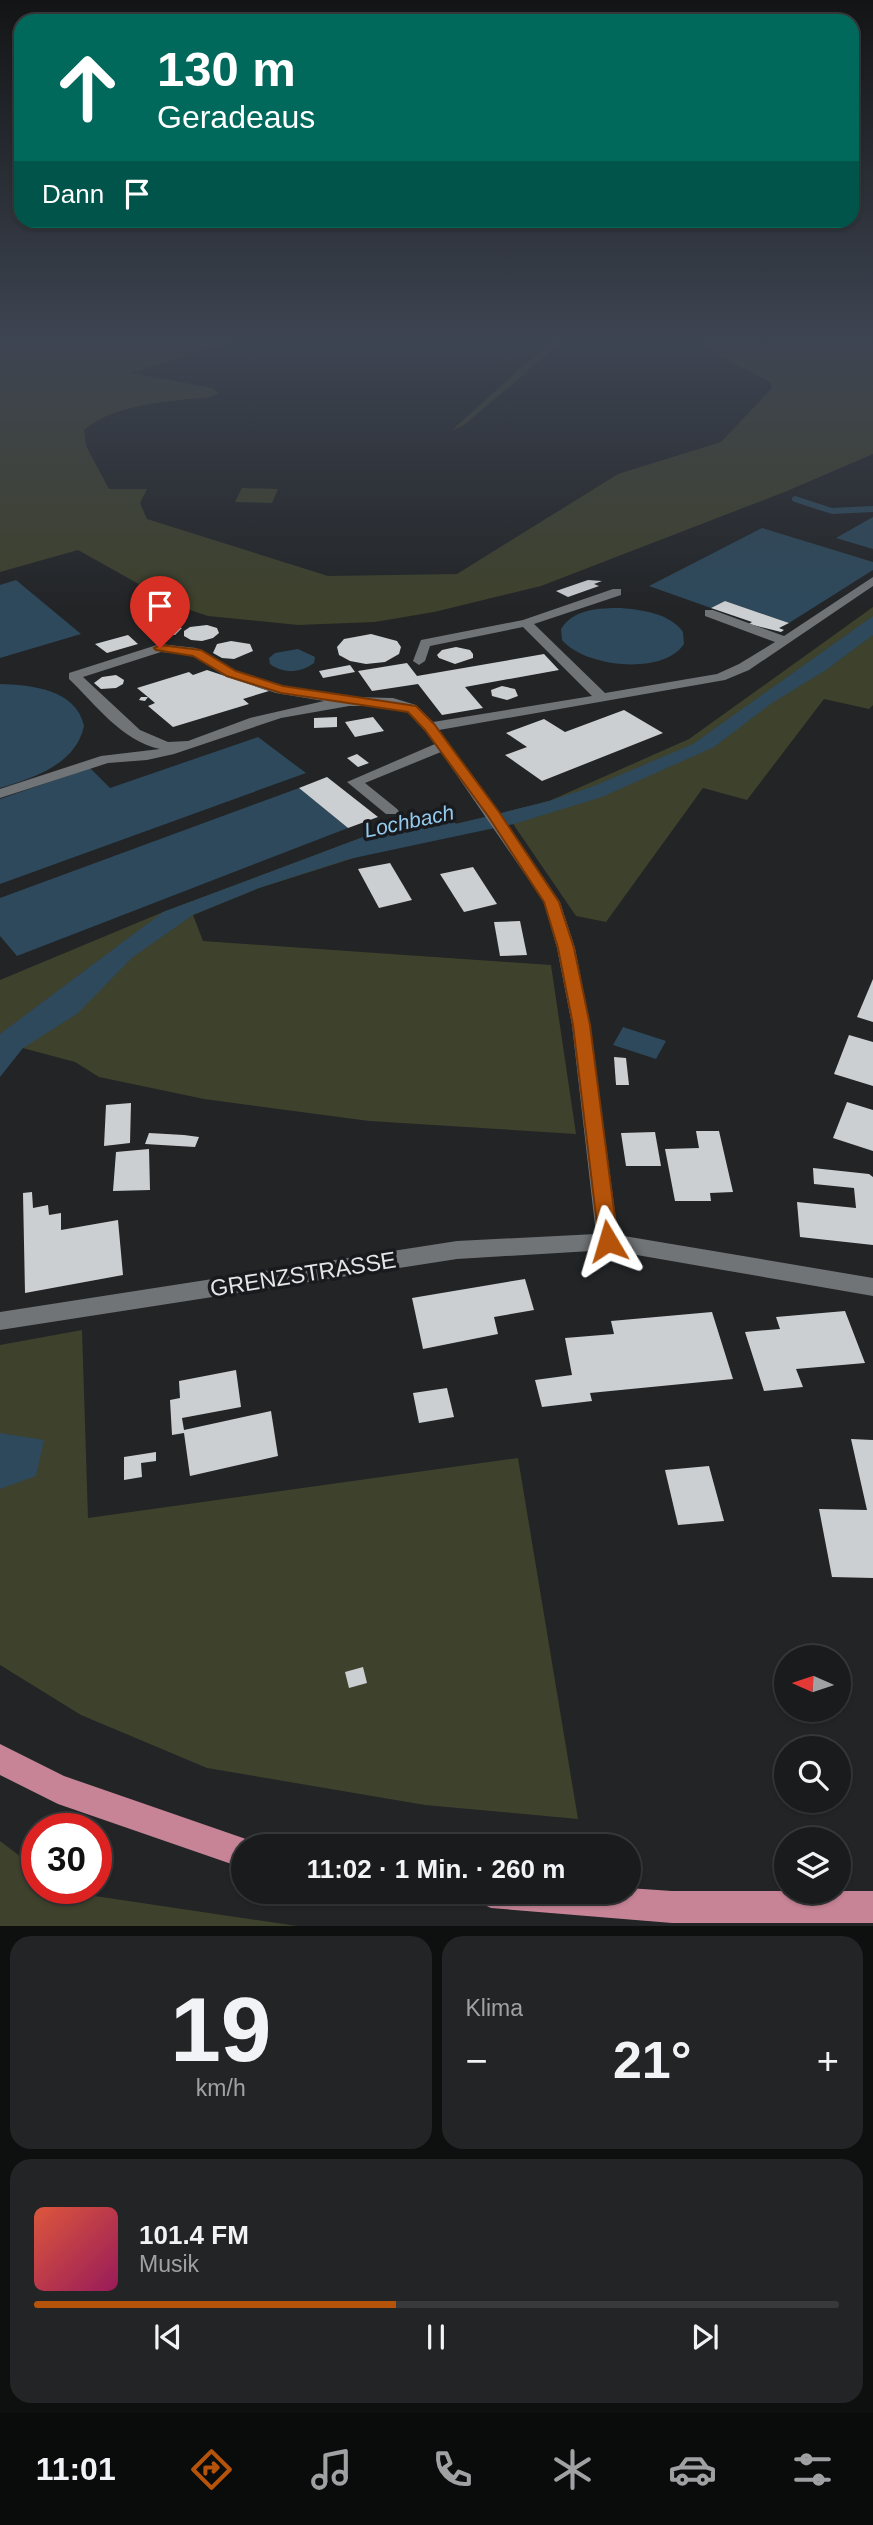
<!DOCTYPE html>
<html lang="de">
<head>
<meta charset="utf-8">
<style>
  body { margin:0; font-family:Arial,sans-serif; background:#232425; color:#f1f3f6; height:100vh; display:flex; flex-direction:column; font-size:26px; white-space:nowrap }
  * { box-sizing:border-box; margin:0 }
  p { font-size:23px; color:#9fa1a3 }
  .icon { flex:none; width:38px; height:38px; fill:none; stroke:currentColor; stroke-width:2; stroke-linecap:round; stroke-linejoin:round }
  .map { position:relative; height:1926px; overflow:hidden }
  .drawer { display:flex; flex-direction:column; gap:10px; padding:10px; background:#0e0f0f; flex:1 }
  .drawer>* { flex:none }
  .guide { position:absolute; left:14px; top:14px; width:845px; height:214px; border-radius:21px; box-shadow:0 2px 5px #0004,0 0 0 2px #38393b; background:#00695c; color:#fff; overflow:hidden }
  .needle { width:46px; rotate:273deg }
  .buttons { position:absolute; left:774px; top:1645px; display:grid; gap:14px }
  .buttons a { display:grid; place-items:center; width:77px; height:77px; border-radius:50%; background:#1a1b1c; box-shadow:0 2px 5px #0004,0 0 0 2px #38393b; font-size:35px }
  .speed { position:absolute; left:21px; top:1813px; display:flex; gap:14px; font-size:35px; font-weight:700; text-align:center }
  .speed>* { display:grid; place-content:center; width:91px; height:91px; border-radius:50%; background:#1a1b1c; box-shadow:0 2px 5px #0004,0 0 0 2px #38393b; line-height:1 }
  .speed .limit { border:10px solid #d22; background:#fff; color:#111 }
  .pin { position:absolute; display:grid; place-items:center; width:60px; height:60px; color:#fff; margin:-72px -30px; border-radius:50% 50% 50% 0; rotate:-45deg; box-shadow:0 0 7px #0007 }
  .pin .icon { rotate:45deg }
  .me { position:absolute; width:77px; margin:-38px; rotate:353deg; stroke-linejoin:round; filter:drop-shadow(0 0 5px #0008) }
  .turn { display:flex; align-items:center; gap:24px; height:147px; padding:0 28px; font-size:32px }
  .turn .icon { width:91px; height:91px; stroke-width:2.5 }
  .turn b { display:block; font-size:49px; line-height:60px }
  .then { display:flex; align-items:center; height:66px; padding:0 28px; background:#0003; gap:14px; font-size:26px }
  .big { font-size:52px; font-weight:600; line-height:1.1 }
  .drawer .tile { flex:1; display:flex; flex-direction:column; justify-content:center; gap:10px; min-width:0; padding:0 24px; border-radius:21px; background:#232425 }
  .drawer .dial { align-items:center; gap:0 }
  .dial b { font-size:91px; line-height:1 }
  .song { display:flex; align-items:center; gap:21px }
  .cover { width:84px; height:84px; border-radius:10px; background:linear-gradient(135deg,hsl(10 70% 55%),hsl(330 70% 35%)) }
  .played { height:7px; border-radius:4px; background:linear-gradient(90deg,#b45309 45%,#38393b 45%) }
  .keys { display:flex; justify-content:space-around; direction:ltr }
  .heat { display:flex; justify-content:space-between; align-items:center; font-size:38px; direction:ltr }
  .drawer .tiles { flex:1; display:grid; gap:10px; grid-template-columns:1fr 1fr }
  .tile:last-child { grid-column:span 2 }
  .trip { position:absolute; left:231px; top:1834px; width:410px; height:70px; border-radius:35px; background:#1a1b1c; box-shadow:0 2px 5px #0004,0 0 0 2px #38393b; font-weight:600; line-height:70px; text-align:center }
  .dock { display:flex; height:112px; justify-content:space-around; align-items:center; background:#0a0b0b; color:#9fa1a3 }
  .dock .icon { width:49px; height:49px }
  .dock .on { color:#b45309 }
  .dock b { font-size:32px; color:#f1f3f6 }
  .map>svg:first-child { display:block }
  .green { fill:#3e412b }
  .water { fill:#2d495b }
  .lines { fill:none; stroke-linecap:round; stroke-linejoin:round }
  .stream { stroke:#2d495b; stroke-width:6 }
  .building { fill:#cccfd2 }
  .minor { fill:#717477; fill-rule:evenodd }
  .major { fill:#c68496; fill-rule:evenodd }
  .route { fill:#b45309; stroke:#753606; stroke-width:2 }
  .labels { text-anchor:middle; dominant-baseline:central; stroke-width:7; stroke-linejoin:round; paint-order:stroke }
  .water-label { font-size:21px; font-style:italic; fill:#93c9ec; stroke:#191a1d }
  .near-street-label { font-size:23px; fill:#e3e5e6; stroke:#191a1d }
</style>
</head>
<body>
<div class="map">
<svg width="873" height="1927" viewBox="0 0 873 1927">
  <rect width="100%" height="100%" fill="#222426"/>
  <g class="green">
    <path d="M0,341H232L130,373L212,388L219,393L209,397C168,402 116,403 84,430L86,446L109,489H147L140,503L147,519L328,576L457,574L618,474L721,442L772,388L770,382L720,356L703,341H873V454L787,491L541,586L434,612L375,622L298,625L208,616L178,606L78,550L0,572Z"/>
    <path d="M551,341H563L551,351H547L549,353L464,425L451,431Z"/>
    <path d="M242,488L278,489L272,503L235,502Z"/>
    <path d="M873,607V705L869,709L824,699L747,800L703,788L606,922L576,916L505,812L549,801L689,739Z"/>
    <path d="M443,807L455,824L481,818L259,888L193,915L203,941L551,965L576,1134L369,1121L204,1099L99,1077L75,1062L0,1042V980L163,912Z"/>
    <path d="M82,1330L88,1518L518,1458L578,1819L425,1805L207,1768L81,1715L0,1665V1345Z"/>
    <path d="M0,1841L37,1869V1888H62L68,1892L297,1926H0Z"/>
  </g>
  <g class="water">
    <path d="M873,517V549L836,538Z"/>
    <path d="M762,528L873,562V570L789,623L725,601L711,608L649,586Z"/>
    <path d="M16,580L81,634L0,658V585Z"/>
    <path d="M621,608C643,610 669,613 683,632L684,644C663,676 584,667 562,640L561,629C573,609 599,608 621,608Z"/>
    <path d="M873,616V635L826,670L772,703L714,747L602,797L514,824L349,859L259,888L193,915L133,957L77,1014L23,1048L0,1077V1034L163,912L443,807L456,824L549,801L594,786L693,744Z"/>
    <path d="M298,649L315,657L314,663C301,673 283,674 270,664L269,658L275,653Z"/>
    <path d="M0,684C31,685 76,689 84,726C76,764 34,778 0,788Z"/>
    <path d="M258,737L306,773L0,884V799L90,768L110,788Z"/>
    <path d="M299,788L348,828L17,956L0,936V898Z"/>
    <path d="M623,1027L666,1041L656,1059L613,1045Z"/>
    <path d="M0,1433L44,1440L36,1476L0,1489Z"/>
  </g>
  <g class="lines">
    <path class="stream" d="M795,499L832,511L873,509"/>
  </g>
  <g class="building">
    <path d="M588,580L602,581L594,584L599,586L568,597L556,591Z"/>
    <path d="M725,601L789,623L779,628L784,630L781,632L749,624L752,622L711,608Z"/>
    <path d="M207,625L217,628L219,633L213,638L202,641L191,640L184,636V631L190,627Z"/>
    <path d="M165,626L182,628L175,635L160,633Z"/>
    <path d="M371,634L397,641L401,647L399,654L385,662L366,664L350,661L339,655L337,647L344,639Z"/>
    <path d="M128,635L138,644L107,653L95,644Z"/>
    <path d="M231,641L250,644L253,651L234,659L222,658L213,653L217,644Z"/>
    <path d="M456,647L470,650L473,654V658L455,664L439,658L437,655L442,650Z"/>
    <path d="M544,654L559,670L465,687L483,708L442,715L418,684L372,691L358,671L407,663L417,676Z"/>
    <path d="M350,665L355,672L323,678L319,671Z"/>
    <path d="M207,670L269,691L243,699L249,704L173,727L148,706L155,703L148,697L145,701L139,700L141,697H148L137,688L189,672L193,675Z"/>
    <path d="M116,675L124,680L123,684L116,688L101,689L94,683L102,677Z"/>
    <path d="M502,686L515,689L518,696L507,700L492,696L491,690Z"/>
    <path d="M624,710L663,733L542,781L505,755L527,747L506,733L544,719L565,732Z"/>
    <path d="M337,717V727L314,728V718Z"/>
    <path d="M373,717L384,731L355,737L345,722Z"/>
    <path d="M357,754L369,763L358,767L347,758Z"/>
    <path d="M327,777L378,817L348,828L299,788Z"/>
    <path d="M390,863L412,900L379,908L358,869Z"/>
    <path d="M473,867L497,904L464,912L440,874Z"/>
    <path d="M520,921L527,955L500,956L494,922Z"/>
    <path d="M873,979V1022L857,1017Z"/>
    <path d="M849,1035L873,1042V1086L834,1074Z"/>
    <path d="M614,1057L626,1058L629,1085H616Z"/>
    <path d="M847,1102L873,1110V1151L833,1138Z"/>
    <path d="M131,1103L130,1143L104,1146L106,1105Z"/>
    <path d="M696,1131H719L733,1192L710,1193L711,1201H675L665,1149L699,1148Z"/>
    <path d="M655,1132L661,1166H626L621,1133Z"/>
    <path d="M149,1133L184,1135L199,1137L195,1147L145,1144Z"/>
    <path d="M149,1149L150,1190L113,1191L116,1152Z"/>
    <path d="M813,1168L869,1174L873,1177V1245L800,1237L797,1202L856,1208L854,1188L814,1184Z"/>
    <path d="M32,1192L33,1208L48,1205L49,1215L61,1213V1230L118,1220L123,1275L25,1293L23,1193Z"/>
    <path d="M525,1279L534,1310L494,1317L498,1334L423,1349L412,1298Z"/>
    <path d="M845,1311L865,1363L796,1369L803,1387L764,1391L745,1332L780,1329L776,1317Z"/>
    <path d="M712,1312L733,1379L590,1393L592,1401L542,1407L535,1380L572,1375L565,1338L614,1334L611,1321Z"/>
    <path d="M236,1370L241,1407L182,1418L184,1430L271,1411L278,1456L190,1476L184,1433L172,1435L170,1400L180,1398L179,1381Z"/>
    <path d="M447,1388L454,1417L419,1423L413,1393Z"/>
    <path d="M851,1439L873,1440V1578L832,1577L819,1509L867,1510Z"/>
    <path d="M156,1452V1461L141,1463L142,1477L124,1480V1457Z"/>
    <path d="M709,1466L724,1521L678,1525L665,1470Z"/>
    <path d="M363,1667L367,1683L349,1688L345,1672Z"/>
  </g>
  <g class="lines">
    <path class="minor" d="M873,577V586L749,670L725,680L439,730L499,812L560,902L575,948L590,1025L618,1235L873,1278V1296L608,1250L457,1259L0,1330V1312L457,1241L596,1234L572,1025L557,948L544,902L441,752L365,783L396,808L399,811L396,814H386L347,782L435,744L417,720L406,711L392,706H349L281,718L174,754L147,760L108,763L0,798V789L101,756L160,749C122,741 95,704 69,679V673L160,644L196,648L236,671L283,686L352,697L393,698L416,705L433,722L592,696L523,627L430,646L425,661L419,665L413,661L421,640L523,620L613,589H621V595L534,624L605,693L717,674L739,664L775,642L705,616V610H713L784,636ZM161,652L193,655L226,677L276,693L324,701L250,718L188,741L168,742L140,730L83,677Z"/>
    <g class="major">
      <path d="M0,1744L64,1776L243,1838L254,1842L256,1846H243V1868L58,1804L0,1775Z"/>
      <path d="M628,1888L672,1891H873V1923H672L491,1908L480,1903L475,1892H628Z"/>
    </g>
  </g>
  <linearGradient id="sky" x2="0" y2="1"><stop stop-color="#131415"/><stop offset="0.56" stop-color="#3e4552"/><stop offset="1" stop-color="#3e4552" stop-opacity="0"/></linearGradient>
  <rect width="873" height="611" fill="url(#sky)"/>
  <path class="route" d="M160,645L201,650L236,671L283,686L416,706L434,724L499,812L559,902L574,948L590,1025L618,1241L615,1247L608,1249L601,1247L599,1241L573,1025L558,948L544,902L488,816L425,730L408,712L281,693L227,676L193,656L156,650L154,648Z"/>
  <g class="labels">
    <g class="water-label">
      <text transform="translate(409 821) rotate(-12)">Lochbach</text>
    </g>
    <g class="near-street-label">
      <text transform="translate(303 1274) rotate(-9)">GRENZSTRASSE</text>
    </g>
  </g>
</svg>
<div class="buttons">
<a><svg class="needle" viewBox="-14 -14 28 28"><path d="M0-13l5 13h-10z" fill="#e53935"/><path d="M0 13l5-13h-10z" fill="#9fa1a3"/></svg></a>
<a><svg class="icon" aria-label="search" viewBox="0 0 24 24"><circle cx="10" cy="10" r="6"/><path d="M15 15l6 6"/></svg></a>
<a><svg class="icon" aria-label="layers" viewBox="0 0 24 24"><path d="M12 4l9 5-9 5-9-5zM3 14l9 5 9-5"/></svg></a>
</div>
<div class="speed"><div class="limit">30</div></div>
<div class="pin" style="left:160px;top:648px;background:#d93025"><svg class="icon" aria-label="arrive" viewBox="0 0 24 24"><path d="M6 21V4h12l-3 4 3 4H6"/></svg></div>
<svg class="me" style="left:608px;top:1241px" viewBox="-20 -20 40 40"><path d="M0-17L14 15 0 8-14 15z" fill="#b45309" stroke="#fff" stroke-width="4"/></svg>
<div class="trip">11:02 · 1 Min. · 260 m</div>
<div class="guide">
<div class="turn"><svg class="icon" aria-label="ahead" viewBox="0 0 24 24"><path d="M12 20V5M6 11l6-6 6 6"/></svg><div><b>130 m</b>Geradeaus</div></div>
<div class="then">Dann<svg class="icon" aria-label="arrive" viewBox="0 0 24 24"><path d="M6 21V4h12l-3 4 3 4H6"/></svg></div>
</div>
</div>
<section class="drawer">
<div class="tiles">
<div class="tile dial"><b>19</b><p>km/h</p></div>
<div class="tile"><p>Klima</p>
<div class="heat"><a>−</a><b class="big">21°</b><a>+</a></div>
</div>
<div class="tile">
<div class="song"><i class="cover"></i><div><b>101.4 FM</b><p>Musik</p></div></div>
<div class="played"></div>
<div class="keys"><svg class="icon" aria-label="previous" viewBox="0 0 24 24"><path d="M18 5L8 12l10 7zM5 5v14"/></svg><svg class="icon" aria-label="pause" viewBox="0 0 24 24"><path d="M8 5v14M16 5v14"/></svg><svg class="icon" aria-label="next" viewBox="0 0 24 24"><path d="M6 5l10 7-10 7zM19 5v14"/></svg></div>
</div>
</div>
</section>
<nav class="dock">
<b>11:01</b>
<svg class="icon on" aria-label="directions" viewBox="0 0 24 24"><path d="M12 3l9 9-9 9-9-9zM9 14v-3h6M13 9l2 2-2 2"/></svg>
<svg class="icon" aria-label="music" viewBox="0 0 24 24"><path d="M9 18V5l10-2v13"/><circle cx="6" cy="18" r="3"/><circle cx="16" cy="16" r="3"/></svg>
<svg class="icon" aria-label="phone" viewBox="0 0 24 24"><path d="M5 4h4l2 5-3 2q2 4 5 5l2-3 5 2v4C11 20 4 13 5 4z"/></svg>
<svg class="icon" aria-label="climate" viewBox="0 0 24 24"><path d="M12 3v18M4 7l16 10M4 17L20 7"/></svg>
<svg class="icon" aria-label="car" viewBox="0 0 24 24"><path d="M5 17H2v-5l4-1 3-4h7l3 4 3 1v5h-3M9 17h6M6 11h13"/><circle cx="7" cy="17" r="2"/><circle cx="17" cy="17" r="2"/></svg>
<svg class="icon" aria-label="filters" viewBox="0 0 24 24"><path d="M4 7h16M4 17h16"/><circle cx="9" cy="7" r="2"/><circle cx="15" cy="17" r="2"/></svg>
</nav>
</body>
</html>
